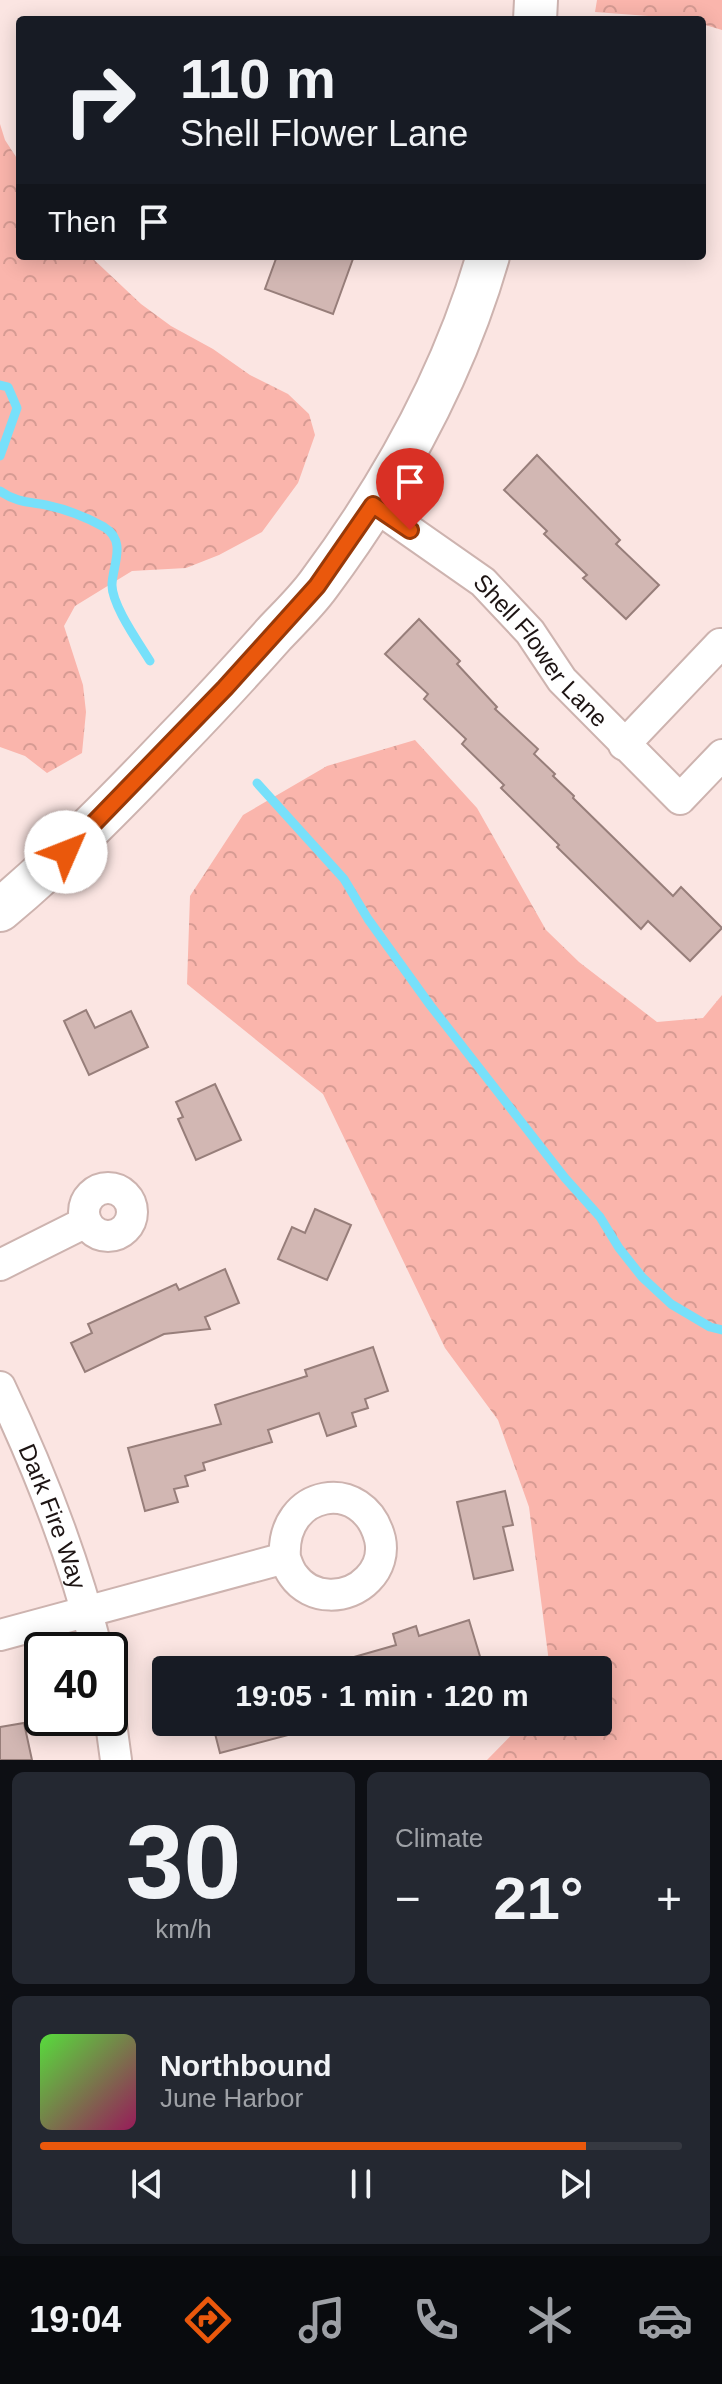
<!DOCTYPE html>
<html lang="en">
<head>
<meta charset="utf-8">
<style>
  body { margin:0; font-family:Arial,sans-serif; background:#242831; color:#f1f3f6; height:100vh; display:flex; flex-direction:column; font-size:30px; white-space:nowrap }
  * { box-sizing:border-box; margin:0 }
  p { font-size:26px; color:#9ea1a6 }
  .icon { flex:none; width:44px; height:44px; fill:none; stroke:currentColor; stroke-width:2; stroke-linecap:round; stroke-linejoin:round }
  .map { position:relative; height:1760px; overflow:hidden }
  .panel { display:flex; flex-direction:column; gap:12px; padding:12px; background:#0d0f14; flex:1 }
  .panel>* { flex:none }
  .guide { position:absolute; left:16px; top:16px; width:690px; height:244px; border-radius:8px; box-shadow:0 4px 20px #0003; background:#171b24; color:#f1f3f6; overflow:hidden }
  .speed { position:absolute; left:24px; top:1632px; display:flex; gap:16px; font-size:40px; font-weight:700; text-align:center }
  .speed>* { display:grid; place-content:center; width:104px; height:104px; border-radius:50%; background:#171b24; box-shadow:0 4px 20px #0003; line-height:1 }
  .speed .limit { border:4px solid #111; border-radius:12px; background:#fff; color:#111 }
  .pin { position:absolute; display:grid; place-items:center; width:68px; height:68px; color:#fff; margin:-82px -34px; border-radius:50% 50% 50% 0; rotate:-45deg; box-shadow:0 0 8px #0007 }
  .pin .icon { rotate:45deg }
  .me { position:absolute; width:88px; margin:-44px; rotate:46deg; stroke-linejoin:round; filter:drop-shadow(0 0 6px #0008) }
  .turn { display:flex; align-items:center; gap:28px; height:168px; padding:0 32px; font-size:36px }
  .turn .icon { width:104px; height:104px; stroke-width:2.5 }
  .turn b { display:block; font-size:56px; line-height:68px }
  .then { display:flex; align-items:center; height:76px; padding:0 32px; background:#0003; gap:16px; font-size:30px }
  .big { font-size:60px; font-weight:700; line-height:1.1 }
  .panel .widget { flex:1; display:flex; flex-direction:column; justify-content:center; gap:12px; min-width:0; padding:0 28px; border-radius:12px; background:#242831 }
  .panel .dial { align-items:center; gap:0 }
  .dial b { font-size:104px; line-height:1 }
  .song { display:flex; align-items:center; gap:24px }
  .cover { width:96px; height:96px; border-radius:12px; background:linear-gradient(135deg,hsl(110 70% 55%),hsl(330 70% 35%)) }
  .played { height:8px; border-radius:4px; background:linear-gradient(90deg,#ea580c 85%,#363941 85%) }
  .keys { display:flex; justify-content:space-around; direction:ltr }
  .heat { display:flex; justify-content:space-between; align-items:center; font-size:44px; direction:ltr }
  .panel .tiles { flex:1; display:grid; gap:12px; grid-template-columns:1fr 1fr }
  .widget:last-child { grid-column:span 2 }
  .trip { position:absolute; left:152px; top:1656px; width:460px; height:80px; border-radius:8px; background:#171b24; box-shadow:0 4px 20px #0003; font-weight:700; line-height:80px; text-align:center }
  .dock { display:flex; height:128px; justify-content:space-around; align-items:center; background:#090b0e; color:#9ea1a6 }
  .dock .icon { width:56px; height:56px }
  .dock .active { color:#ea580c }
  .dock b { font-size:36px; color:#f1f3f6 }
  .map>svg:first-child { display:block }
  .forest { fill:url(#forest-crowns) }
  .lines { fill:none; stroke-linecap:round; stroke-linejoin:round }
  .stream { stroke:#77e0fa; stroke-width:9 }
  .building { fill:#d2b7b3; stroke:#977e7a; stroke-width:2 }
  .street-casing { stroke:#cdb3af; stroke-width:34 }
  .secondary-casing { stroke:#cdb3af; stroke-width:46 }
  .street { stroke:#fff; stroke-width:30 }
  .secondary { stroke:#fff; stroke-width:42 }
  .route-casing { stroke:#983908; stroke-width:20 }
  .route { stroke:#ea580c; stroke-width:14 }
  .labels { text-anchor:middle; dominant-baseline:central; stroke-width:7; stroke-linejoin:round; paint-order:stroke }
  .street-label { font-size:24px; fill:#1d1413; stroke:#fcf6f5 }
</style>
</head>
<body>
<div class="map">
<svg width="722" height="1760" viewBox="0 0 722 1760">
  <defs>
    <pattern id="forest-crowns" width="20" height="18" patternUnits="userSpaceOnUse" patternTransform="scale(2)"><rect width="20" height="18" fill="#fab5ac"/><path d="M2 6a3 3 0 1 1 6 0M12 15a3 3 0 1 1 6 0" fill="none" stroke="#d69b93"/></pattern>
  </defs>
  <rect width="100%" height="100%" fill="#fbe5e2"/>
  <g class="forest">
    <path d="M597,0H722V30L702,24V20L595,12Z"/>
    <path d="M0,124L5,140L20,163V256H90L141,304L171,326L213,349L250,375L288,394L309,414L315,435L298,483L262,532L219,555L186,568L132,571L75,606L64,626L83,685L86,712L82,753L47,773L25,756L0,747Z"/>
    <path d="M415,740L477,808L546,930L579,962L657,1022L703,1018L722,995V1760H487L524,1722H598V1670H550L529,1507L498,1420L445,1348L323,1094L187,984L190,896L243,815L327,766Z"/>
  </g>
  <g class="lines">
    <g class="stream">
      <path d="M0,385L8,387L17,408L0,456"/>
      <path d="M0,491C15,502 29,502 46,505C65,509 88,518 104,527C127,541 113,564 112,584C111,604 139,643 150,661"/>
      <path d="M257,783L344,879L368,919L430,1005L565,1178L600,1217L619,1248L642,1277L671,1304L710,1327L722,1330"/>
    </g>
  </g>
  <g class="building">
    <path d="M277,256H354L333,314L265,289Z"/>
    <path d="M537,455L620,540L616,544L659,585L626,619L583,578L587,575L544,534L547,531L504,490Z"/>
    <path d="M419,619L460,661L457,664L497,707L495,709L538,749L534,754L555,774L553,776L574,796L573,798L673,896L681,887L722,928L690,961L648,921L641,929L557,847L559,845L501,788L504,785L462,744L466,739L424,699L428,694L385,654Z"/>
    <path d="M86,1010L95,1028L131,1011L148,1047L89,1075L64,1021Z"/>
    <path d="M215,1084L241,1140L196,1160L178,1119L183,1117L176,1102Z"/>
    <path d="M315,1209L351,1225L327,1280L278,1259L292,1227L305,1233Z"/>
    <path d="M225,1269L239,1303L205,1317L210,1329L164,1334L85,1372L71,1343L92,1333L88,1324L176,1284L179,1290Z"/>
    <path d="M373,1347L388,1391L365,1399L368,1408L352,1413L356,1426L327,1436L319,1413L268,1430L272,1442L203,1463L205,1470L185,1476L188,1486L174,1489L178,1502L145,1511L128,1448L221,1424L215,1405L307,1376L305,1370Z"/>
    <path d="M505,1491L513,1525L503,1527L513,1570L474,1579L457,1502Z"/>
    <path d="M469,1620L482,1663L460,1670H334L333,1663L396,1645L393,1634L416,1626L419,1636Z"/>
    <path d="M212,1722H306L307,1730L220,1753Z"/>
    <path d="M24,1723L32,1760H0V1727Z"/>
  </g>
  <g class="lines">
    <g class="street-casing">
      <g id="street">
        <path id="s1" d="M373,505L483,582L530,632L562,680L680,799L722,755"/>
        <path d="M624,745L720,644L722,646"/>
        <circle cx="108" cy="1212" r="24"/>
        <path d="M0,1265L86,1222"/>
        <path id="s2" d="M0,1387C40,1471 74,1559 97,1650"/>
        <path d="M0,1635L285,1558C280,1489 364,1475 380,1539C383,1553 379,1568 368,1579C348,1600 311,1601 293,1575C289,1570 287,1563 285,1558"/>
        <path d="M110,1716L116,1760"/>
      </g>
    </g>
    <g class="secondary-casing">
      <g id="secondary">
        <path d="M535,20L536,0"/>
        <path d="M0,910C62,858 119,800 175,741C209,706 242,670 274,634C289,618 306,602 319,584C392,486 454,374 488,256"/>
      </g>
    </g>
    <use href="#street" class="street"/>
    <use href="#secondary" class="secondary"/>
  </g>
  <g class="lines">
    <g class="route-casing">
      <path id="route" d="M66,852L225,688L317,586L373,505L410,530"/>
    </g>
    <use href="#route" class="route"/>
  </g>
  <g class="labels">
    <g class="street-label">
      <text stroke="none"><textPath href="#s1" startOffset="224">Shell Flower Lane</textPath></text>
      <text stroke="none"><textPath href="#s2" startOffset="140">Dark Fire Way</textPath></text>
    </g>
  </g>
</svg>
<div class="speed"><div class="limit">40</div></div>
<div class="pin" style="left:410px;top:530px;background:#d93025"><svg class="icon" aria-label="arrive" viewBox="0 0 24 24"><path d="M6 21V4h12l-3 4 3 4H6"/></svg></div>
<svg class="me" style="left:66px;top:852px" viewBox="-20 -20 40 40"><circle r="19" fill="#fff"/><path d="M0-13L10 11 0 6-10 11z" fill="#ea580c"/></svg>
<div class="trip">19:05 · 1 min · 120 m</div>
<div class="guide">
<div class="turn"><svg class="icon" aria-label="right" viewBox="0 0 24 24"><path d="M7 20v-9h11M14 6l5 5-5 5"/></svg><div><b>110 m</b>Shell Flower Lane</div></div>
<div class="then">Then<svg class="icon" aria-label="arrive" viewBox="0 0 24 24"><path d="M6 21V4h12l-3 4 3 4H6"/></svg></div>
</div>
</div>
<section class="panel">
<div class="tiles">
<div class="widget dial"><b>30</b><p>km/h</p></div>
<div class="widget"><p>Climate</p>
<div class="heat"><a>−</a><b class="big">21°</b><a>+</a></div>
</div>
<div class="widget">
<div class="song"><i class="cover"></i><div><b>Northbound</b><p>June Harbor</p></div></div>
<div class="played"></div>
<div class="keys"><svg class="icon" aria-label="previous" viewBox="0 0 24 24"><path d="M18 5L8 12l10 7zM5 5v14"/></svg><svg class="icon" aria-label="pause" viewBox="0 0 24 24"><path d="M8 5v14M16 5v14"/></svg><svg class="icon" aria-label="next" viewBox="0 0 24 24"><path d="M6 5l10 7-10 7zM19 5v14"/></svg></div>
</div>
</div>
</section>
<nav class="dock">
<b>19:04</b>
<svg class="icon active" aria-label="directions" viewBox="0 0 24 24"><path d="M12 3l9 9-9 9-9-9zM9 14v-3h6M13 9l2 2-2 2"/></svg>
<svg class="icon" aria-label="music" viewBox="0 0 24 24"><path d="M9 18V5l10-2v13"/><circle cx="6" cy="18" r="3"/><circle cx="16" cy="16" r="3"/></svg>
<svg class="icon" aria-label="phone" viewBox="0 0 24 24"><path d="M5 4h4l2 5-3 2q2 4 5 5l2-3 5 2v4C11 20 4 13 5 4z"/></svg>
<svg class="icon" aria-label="climate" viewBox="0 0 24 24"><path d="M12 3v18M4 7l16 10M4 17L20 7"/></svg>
<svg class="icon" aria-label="car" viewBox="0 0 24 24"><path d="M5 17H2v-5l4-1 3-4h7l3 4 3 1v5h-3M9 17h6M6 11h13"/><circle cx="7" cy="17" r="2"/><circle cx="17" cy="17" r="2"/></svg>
</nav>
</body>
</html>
